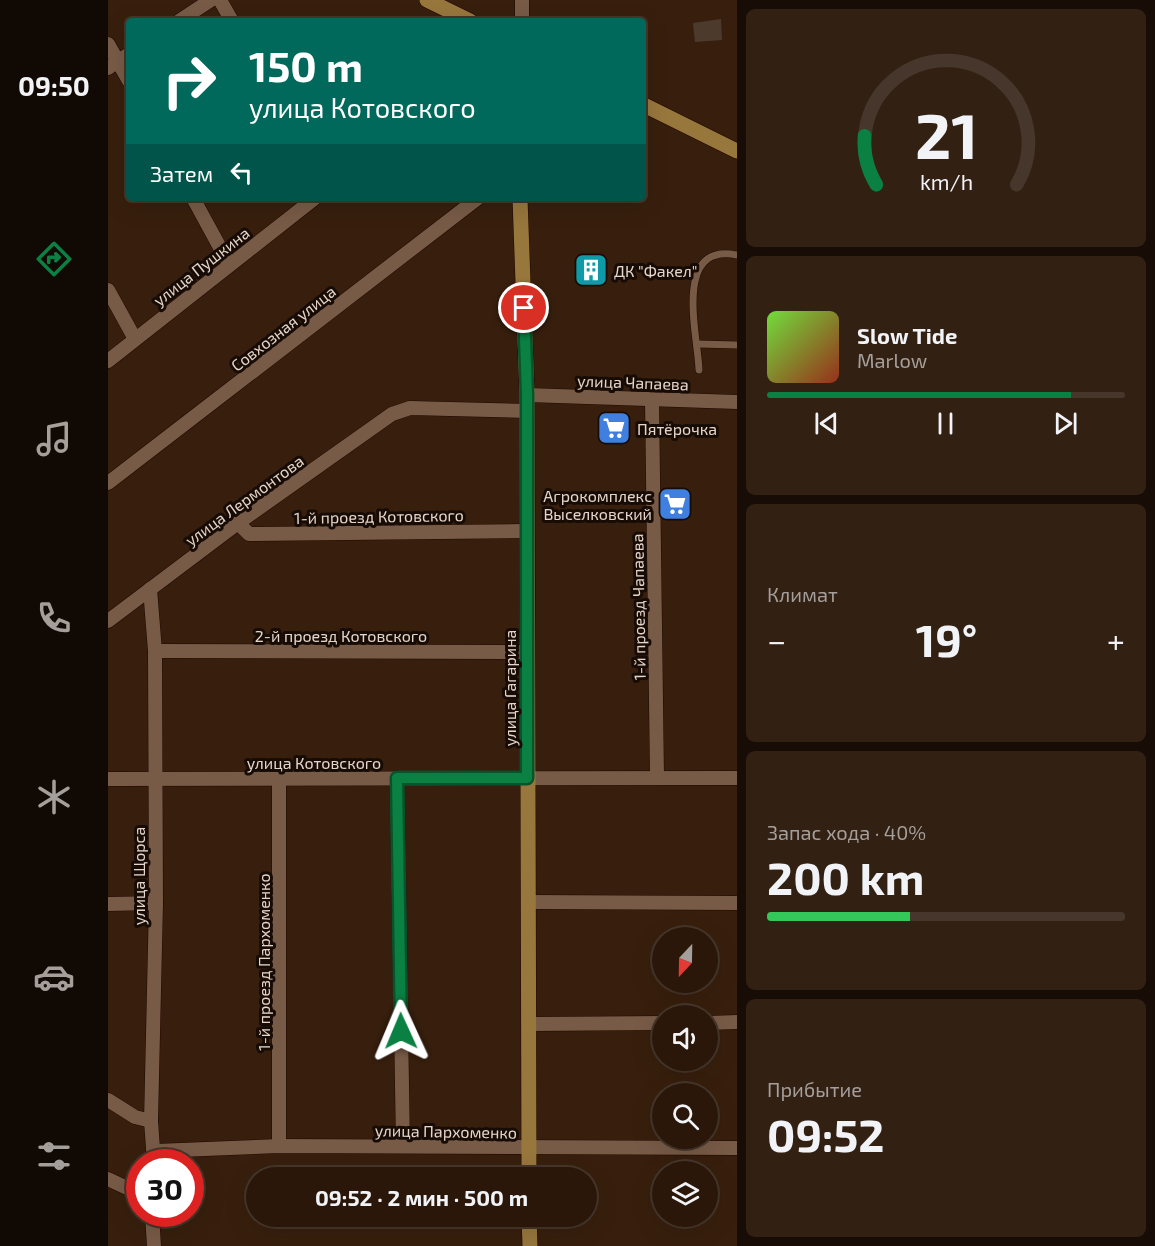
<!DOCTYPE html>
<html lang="ru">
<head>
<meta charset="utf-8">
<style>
  body { margin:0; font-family:"Exo 2",sans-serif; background:#322013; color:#f1f3f6; height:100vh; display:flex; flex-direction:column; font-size:22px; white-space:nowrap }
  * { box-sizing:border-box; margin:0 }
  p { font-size:20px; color:#a59f9c }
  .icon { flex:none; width:33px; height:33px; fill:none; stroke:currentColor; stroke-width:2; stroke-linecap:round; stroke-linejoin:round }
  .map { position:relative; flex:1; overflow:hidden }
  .details { display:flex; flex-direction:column; gap:9px; padding:9px; background:#170d06; width:418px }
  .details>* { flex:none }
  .banner { position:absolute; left:18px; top:18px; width:520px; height:183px; border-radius:6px; box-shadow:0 6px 24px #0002,0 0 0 2px #46362b; background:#00695c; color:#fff; overflow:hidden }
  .needle { width:39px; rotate:202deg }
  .buttons { position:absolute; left:544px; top:927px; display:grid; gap:12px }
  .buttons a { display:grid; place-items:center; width:66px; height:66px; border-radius:50%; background:#2a170a; box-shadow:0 6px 24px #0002,0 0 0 2px #46362b; font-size:30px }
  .speed { position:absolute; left:18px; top:1149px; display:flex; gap:12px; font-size:30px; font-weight:700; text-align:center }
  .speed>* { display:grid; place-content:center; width:78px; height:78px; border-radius:50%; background:#2a170a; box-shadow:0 6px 24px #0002,0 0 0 2px #46362b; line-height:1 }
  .speed .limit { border:9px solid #d22; background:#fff; color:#111 }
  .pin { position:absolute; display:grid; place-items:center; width:51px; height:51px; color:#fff; margin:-26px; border:3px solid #fff; border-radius:50%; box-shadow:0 2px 6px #0007 }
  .me { position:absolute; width:66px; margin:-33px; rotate:359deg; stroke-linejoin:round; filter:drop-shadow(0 0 4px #0008) }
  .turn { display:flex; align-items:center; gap:21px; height:126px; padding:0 24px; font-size:27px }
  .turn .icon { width:78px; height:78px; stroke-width:2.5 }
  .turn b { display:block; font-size:42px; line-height:51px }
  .then { display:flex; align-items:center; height:57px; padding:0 24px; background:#0003; gap:12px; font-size:22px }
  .big { font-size:45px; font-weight:700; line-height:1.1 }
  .details .widget { flex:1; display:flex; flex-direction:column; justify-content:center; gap:9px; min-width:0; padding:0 21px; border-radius:9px; background:#322013 }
  .details .dial { align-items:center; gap:0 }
  .dial svg { height:156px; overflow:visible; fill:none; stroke:#46362b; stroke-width:7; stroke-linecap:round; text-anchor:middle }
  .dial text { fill:#f1f3f6; stroke:none }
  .song { display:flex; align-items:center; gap:18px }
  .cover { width:72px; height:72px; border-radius:9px; background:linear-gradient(135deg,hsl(100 70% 55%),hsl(10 70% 35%)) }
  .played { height:6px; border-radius:3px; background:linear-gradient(90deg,#0b8043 85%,#46362b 85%) }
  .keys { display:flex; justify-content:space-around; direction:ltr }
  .heat { display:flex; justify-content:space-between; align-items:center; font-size:33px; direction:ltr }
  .charge { height:9px; border-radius:4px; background:linear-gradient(90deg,#34c759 40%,#46362b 0) }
  .trip { position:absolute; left:138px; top:1167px; width:351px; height:60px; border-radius:30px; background:#2a170a; box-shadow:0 6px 24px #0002,0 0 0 2px #46362b; font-weight:700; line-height:60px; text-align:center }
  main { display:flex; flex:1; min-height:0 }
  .dock { display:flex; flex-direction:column; width:108px; justify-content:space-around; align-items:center; background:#110904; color:#a59f9c }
  .dock .icon { width:42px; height:42px }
  .dock .active { color:#0b8043 }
  .dock b { font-size:27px; color:#f1f3f6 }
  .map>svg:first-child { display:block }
  .green { fill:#4c3a2d }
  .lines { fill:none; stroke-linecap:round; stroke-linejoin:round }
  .lane-casing { stroke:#1e0800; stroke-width:8 }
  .street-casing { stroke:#1e0800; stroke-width:15 }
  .secondary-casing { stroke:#1e0800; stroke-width:16 }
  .lane { stroke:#785b47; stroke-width:7 }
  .street { stroke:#785b47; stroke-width:14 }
  .secondary { stroke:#98773d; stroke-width:15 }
  .route-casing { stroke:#07532c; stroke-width:15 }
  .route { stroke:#0b8043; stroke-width:10 }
  .labels { text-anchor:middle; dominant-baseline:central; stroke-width:6; stroke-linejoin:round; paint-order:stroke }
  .street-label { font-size:16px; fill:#e6d5ca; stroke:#170c05 }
  .poi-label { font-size:16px; fill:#e6d5ca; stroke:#170c05; text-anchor:start }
</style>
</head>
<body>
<main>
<nav class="dock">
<b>09:50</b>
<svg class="icon active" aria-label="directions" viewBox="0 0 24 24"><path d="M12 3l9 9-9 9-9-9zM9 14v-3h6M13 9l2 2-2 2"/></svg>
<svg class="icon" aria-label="music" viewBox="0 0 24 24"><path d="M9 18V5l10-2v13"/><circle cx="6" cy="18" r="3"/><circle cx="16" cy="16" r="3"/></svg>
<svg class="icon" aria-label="phone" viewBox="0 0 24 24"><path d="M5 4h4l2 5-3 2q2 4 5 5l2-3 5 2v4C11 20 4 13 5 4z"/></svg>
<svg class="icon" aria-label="climate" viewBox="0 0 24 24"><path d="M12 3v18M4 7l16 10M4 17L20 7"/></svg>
<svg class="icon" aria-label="car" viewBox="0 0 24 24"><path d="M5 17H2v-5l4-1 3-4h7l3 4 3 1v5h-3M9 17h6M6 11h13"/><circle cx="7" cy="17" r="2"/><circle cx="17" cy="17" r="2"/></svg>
<svg class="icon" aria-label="filters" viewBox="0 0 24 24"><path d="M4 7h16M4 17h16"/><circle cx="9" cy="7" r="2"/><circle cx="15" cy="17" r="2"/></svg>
</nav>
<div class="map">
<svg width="629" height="1246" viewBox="0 0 629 1246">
  <rect width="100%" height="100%" fill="#381f0d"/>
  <path class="green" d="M613,19L614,40L587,42L585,23Z"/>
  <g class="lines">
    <g class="lane-casing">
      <g id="lane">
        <path d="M590,344L629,345"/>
        <path d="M591,370C590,336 564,242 629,255"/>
      </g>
    </g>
    <g class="street-casing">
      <g id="street">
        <path d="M112,0L124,21"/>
        <path d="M414,0V21"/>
        <path d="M71,21L103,0"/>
        <path d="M0,44L21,81"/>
        <path d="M0,68L21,54"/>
        <path d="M85,198L121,264"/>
        <path d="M0,290L27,339"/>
        <path d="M0,361L207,198"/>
        <path d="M419,395L629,402"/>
        <path d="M544,400L549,777"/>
        <path d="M0,483L370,198"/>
        <path d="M130,523L141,534L418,531"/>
        <path d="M42,589L47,651L48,903L43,1121L46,1162"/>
        <path d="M0,621L130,523L284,414L302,408L419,411"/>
        <path d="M47,651L419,652"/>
        <path d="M289,778L295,1146"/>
        <path d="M0,779L629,778"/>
        <path d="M421,902L629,903"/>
        <path d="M0,904L48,903"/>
        <path d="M600,1023L629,1022"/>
        <path d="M422,1024L555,1023"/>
        <path d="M0,1100L27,1117L43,1121"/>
        <path d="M171,1146V778"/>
        <path d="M47,1151L171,1146L629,1148"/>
        <path d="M0,1179L32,1194"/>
        <path d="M44,1214L46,1246"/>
      </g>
    </g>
    <g class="secondary-casing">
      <g id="secondary">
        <path d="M319,0L362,21"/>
        <path d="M536,105L629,151"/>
        <path d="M412,198L419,395L421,1178"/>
        <path d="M421,1216L422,1246"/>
      </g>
    </g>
    <use href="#lane" class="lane"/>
    <use href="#street" class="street"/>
    <use href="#secondary" class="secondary"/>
  </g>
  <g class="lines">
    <g class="route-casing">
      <path id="route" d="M293,1031L289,778H419V395L416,308"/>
    </g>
    <use href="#route" class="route"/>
  </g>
  <defs>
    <g id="building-square" transform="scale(1.725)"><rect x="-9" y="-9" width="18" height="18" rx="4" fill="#0f9aa8" stroke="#170c05"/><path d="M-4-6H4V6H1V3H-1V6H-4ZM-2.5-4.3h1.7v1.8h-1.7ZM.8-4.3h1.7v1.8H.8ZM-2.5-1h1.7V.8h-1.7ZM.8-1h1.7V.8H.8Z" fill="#fff"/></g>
    <g id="supermarket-square" transform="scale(1.725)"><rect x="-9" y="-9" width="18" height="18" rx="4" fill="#3f7fe0" stroke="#170c05"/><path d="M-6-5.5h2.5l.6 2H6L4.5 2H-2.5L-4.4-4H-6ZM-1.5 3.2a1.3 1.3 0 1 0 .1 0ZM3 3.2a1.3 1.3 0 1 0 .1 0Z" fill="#fff"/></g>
  </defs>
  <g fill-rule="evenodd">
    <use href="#building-square" x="483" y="270"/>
    <use href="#supermarket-square" x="506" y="428"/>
    <use href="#supermarket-square" x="567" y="504"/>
  </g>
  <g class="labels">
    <g class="street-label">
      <text transform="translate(93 266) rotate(-38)">улица Пушкина</text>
      <text transform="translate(175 328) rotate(-38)">Совхозная улица</text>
      <text transform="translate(525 382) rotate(2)">улица Чапаева</text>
      <text transform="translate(136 500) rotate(-36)">улица Лермонтова</text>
      <text transform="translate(271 516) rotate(-1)">1-й проезд Котовского</text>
      <text transform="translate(530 607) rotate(-91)">1-й проезд Чапаева</text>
      <text x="233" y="635">2-й проезд Котовского</text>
      <text transform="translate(401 688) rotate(-90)">улица Гагарина</text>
      <text x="206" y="762">улица Котовского</text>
      <text transform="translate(30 876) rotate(-90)">улица Щорса</text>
      <text transform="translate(155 962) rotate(-90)">1-й проезд Пархоменко</text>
      <text transform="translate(338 1131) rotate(1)">улица Пархоменко</text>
    </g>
    <g class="poi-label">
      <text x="506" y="270">ДК "Факел"</text>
      <text x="529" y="428">Пятёрочка</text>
      <text x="544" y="495" text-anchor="end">Агрокомплекс<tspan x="544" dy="18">Выселковский</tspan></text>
    </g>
  </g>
</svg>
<div class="buttons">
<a><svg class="needle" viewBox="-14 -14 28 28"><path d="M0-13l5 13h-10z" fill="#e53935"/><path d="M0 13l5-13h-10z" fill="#a59f9c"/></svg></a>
<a><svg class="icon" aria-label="sound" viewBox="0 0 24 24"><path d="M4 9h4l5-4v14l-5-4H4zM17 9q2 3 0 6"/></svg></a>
<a><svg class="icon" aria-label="search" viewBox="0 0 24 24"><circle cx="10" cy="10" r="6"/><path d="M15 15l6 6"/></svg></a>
<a><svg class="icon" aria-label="layers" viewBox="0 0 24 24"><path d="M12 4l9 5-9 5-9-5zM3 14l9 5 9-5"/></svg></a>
</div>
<div class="speed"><div class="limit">30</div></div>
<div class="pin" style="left:416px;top:308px;background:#d93025"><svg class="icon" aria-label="arrive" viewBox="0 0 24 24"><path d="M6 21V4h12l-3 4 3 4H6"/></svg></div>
<svg class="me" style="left:293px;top:1031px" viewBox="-20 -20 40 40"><path d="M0-17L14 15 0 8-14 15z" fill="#0b8043" stroke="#fff" stroke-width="4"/></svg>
<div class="trip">09:52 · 2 мин · 500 m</div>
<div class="banner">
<div class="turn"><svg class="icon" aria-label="right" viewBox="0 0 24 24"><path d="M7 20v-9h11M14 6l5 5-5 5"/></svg><div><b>150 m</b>улица Котовского</div></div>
<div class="then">Затем<svg class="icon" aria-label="left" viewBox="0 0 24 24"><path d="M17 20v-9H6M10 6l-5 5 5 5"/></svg></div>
</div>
</div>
<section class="details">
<div class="widget dial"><svg viewBox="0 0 100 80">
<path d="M14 69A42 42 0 1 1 86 69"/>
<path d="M14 69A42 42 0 0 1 8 44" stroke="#0b8043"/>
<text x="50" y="56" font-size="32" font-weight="700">21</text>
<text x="50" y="72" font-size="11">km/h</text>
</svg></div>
<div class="widget">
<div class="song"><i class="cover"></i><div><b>Slow Tide</b><p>Marlow</p></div></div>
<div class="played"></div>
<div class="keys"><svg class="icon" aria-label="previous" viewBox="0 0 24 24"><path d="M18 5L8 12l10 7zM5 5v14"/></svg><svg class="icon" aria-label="pause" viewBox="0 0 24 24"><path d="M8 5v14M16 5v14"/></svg><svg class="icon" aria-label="next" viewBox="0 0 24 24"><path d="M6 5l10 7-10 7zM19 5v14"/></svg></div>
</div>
<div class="widget"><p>Климат</p>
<div class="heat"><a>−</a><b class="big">19°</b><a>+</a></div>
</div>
<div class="widget"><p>Запас хода · 40%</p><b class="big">200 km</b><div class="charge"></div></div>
<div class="widget"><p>Прибытие</p><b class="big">09:52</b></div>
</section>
</main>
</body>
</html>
